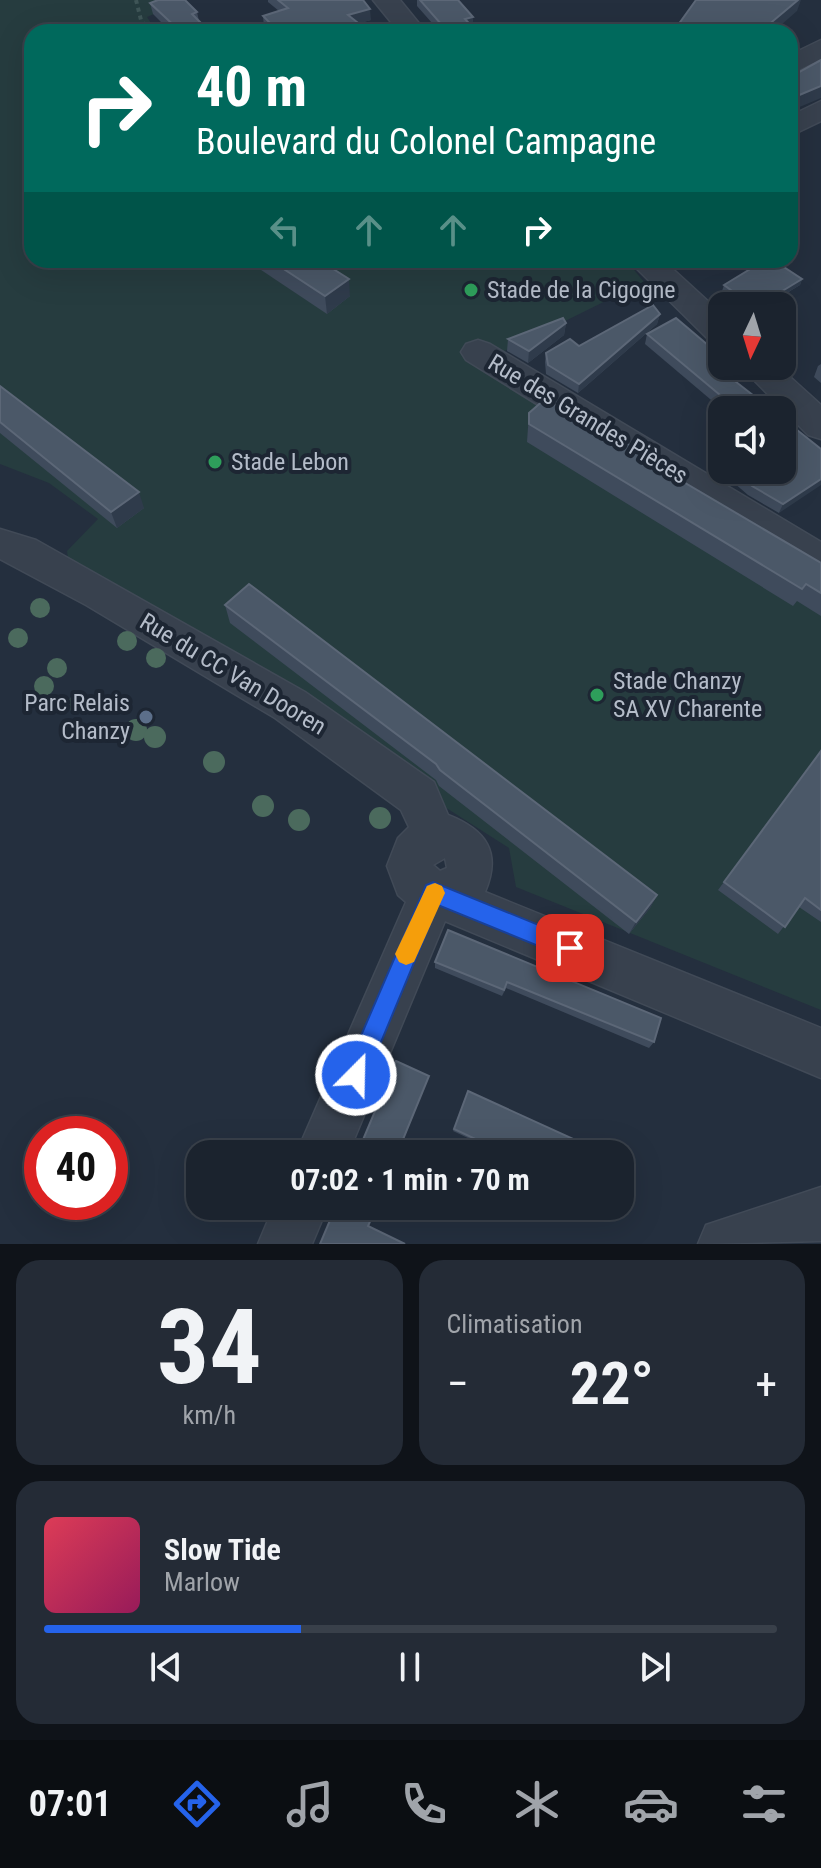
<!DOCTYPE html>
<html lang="fr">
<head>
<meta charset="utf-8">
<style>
  body { margin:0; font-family:"Roboto Condensed",sans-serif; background:#242b36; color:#f1f3f6; height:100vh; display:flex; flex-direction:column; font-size:30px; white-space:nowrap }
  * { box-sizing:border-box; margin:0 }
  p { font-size:26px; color:#a0a4aa }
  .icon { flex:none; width:44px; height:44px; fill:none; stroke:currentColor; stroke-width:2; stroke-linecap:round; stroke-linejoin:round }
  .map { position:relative; height:1244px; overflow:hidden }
  .details { display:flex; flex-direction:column; gap:16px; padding:16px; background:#0f1319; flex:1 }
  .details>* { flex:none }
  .top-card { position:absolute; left:24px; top:24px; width:774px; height:244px; border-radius:24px; box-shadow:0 8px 32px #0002,0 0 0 2px #39404a; background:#00695c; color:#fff; overflow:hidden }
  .needle { width:52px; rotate:184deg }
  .buttons { position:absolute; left:708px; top:292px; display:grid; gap:16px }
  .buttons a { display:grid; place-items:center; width:88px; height:88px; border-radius:16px; background:#1b232e; box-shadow:0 8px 32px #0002,0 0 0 2px #39404a; font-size:40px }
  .speed { position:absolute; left:24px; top:1116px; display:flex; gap:16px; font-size:40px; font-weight:700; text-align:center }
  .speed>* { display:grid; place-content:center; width:104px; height:104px; border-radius:50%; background:#1b232e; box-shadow:0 8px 32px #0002,0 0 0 2px #39404a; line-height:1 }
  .speed .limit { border:12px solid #d22; background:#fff; color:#111 }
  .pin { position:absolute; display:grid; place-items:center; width:68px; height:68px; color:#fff; margin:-34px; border-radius:16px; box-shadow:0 4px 12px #0006 }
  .me { position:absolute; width:88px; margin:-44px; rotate:23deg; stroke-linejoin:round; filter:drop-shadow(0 0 6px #0008) }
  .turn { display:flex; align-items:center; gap:28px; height:168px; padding:0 40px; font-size:36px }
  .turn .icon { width:104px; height:104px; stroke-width:2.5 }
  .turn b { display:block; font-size:56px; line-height:68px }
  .lanes { display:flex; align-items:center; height:76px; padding:0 40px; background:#0003; justify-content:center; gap:40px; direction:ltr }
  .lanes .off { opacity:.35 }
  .big { font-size:60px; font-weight:700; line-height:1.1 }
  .details .widget { flex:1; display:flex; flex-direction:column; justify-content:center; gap:12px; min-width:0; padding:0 28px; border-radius:24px; background:#242b36 }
  .details .dial { align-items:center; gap:0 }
  .dial b { font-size:104px; line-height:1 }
  .song { display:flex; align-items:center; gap:24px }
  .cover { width:96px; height:96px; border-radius:12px; background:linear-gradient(135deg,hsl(350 70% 55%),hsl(330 70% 35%)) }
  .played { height:8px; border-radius:4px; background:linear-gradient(90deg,#2563eb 35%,#39404a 35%) }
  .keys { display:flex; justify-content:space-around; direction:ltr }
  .heat { display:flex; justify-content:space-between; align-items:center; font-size:44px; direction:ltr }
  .details .tiles { flex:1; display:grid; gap:16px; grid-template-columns:1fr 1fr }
  .widget:last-child { grid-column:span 2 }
  .trip { position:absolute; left:186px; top:1140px; width:448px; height:80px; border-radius:24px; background:#1b232e; box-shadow:0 8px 32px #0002,0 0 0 2px #39404a; font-weight:700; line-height:80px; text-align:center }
  .tabs { display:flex; height:128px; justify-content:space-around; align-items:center; background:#0b0e12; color:#a0a4aa }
  .tabs .icon { width:56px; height:56px }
  .tabs .on { color:#2563eb }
  .tabs b { font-size:36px; color:#f1f3f6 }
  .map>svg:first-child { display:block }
  .green { fill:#263c3f }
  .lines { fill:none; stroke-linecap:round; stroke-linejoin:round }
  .minor-casing { stroke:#414a57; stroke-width:3 }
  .path { stroke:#3f5557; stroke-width:4; stroke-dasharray:4 4; stroke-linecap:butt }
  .minor { fill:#38414e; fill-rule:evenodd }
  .tree { fill:#4b6a5d }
  .wall { fill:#3f4b5c }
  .shaded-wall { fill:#2f3b4b }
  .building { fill:#4b5868; stroke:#5c6777; stroke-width:2 }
  .route { fill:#2563eb; stroke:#184099; stroke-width:2 }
  .slow { fill:#f59e0b }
  .leisure-dot { fill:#2e9e5b; stroke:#1d2633; stroke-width:3 }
  .service-dot { fill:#5c6f8a; stroke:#1d2633; stroke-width:3 }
  .labels { text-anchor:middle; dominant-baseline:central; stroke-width:8; stroke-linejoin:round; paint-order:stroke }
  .poi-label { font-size:24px; fill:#b4bcc9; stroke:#1d2633; text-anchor:start }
  .street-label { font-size:24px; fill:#b4bcc9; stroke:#1d2633 }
</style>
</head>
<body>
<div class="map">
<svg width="821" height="1244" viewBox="0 0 821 1244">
  <rect width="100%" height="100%" fill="#242f3e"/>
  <path class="green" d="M0,0H169L175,5L147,17L157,32H32V260H626L644,282L484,361L821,569V1010L516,887L509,848L69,567L67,551L98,519L49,483L0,464Z"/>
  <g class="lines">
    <g class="minor-casing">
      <g id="minor">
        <path d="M373,0H400L426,32H399Z"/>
        <path d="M821,40V59L790,74V55Z"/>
        <path d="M821,101V121L790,136V116Z"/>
        <path d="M628,260H663L722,314V345L710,341Z"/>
        <path d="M478,340L490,344L821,542V577L807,572L466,360L461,352L466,344Z"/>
        <path d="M740,366H778L821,405V439L808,435Z"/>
        <path d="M0,529L36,540L305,692L434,782L448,815C486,830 502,852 485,892L821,1028V1078L445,921L348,1154H296L406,902L398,895L387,866L398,838L409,827L401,810L275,718L86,605L0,559ZM445,858L447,868L440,871L433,865Z"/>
        <path d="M821,1187V1241L698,1244L706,1225Z"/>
        <path d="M274,1206H328L312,1244H258Z"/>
      </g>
    </g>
    <path class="path" d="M136,0L141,20L150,32"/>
    <use href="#minor" class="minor"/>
  </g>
  <g class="tree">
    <circle cx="40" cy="608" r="10"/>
    <circle cx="18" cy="638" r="10"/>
    <circle cx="127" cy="641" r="10"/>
    <circle cx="156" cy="658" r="10"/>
    <circle cx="57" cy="668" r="10"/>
    <circle cx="44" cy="686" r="10"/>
    <circle cx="78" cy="704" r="10"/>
    <circle cx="136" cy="730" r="11"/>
    <circle cx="155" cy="737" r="11"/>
    <circle cx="214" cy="762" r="11"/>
    <circle cx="263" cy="806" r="11"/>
    <circle cx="380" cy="818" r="11"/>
    <circle cx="299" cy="820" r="11"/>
  </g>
  <g class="wall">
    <path d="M268,0H363L371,20L359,23L362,32H270L264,27L263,16L279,11L268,2Z"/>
    <path d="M417,0H458L473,17L472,26L477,32H440L417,6Z"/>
    <path d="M150,3L197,12L199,21L210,32H171L153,14Z"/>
    <path d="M246,260H319L350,296L327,314Z"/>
    <path d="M802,279L800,285L782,296L794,312L782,319V306H743L722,291L724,285Z"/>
    <path d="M660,314L657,324L578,393L546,374L545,362L546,353L579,346Z"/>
    <path d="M566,323L564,335L528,363L507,351L508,339Z"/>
    <path d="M647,334L736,382L772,410H723L645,344Z"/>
    <path d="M821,364V383L814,377L818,366Z"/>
    <path d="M0,386L144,508L117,528L0,433Z"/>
    <path d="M529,413L653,464L821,563V616L797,601L793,606L527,442Z"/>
    <path d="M821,449L779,513L748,495L719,470L722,462V470H782Z"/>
    <path d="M225,605L657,895L650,908L629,934L439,786L436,780L230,623Z"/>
    <path d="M821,751V922L799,907L778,934L718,890Z"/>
    <path d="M448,930L654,1042L649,1048L506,988L502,996L435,968V962Z"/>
    <path d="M468,1091L606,1154H502L453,1131Z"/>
  </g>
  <g class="shaded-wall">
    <path d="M798,0H801L797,11L773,32H760Z"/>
    <path d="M370,9L371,20L348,26V15Z"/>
    <path d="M473,17L472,26L465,19Z"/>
    <path d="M362,26V32H342Z"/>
    <path d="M821,86V98L790,111V100L797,96Z"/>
    <path d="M349,279L350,296L327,314L325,296Z"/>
    <path d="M802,279L800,285L776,299L779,293Z"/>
    <path d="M796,306L794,312L782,319V314Z"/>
    <path d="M660,314L657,324L578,393L579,384Z"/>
    <path d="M566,323L564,335L528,363L529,351Z"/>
    <path d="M821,479V485L779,513L783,504Z"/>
    <path d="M139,492L144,508L117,528L111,512Z"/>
    <path d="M657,895L650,908L629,934L636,922Z"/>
    <path d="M429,1076L398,1154H397Z"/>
  </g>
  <g class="building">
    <path d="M158,0H185L197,12L192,14L210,32H181L150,3Z"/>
    <path d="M278,0H363L370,9L348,15L362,26L342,32H279L263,16L288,8Z"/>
    <path d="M420,0H458L473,17L465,19L477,32H448Z"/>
    <path d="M696,0H798L760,32H673Z"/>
    <path d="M641,25L653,32H629Z"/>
    <path d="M821,60V86L797,96L790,100V77Z"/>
    <path d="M270,260H319L349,279L325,296Z"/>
    <path d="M765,260H773L802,279L779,293L796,306L782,314V306H753L724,285Z"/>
    <path d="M653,305L660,314L579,384L548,365L546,353L570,339L579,346Z"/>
    <path d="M563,318L566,323L529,351L508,339Z"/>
    <path d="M676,318L722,357V366H733L739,374L731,378L772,410H738L647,334Z"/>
    <path d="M0,386L139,492L111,512L0,422Z"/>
    <path d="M545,399L603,433L606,431L653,459V464L821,563V593L806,584L802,589L529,424V413Z"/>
    <path d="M782,418L821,449V479L783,504L752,486L733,470H782Z"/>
    <path d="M249,584L657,895L636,922L440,770L436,764L225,605Z"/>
    <path d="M821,751V910L805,898L785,927L724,882Z"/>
    <path d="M448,930L661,1018L654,1042L507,982L504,990L435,962Z"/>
    <path d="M396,1061L429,1076L397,1154H357Z"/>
    <path d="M468,1091L606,1154H507L454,1129Z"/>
    <path d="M336,1206H377L368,1226L405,1244H320Z"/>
  </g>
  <path class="route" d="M433,882L578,941L581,948L578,956L570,959L438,905L364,1083L356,1086L348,1083L344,1075L426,885Z"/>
  <path class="slow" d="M435,883L442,886L445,893L414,962L406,965L399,962L395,954L427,886Z"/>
  <g class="leisure-dot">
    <circle cx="471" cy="290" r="8"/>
    <circle cx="215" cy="462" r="8"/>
    <circle cx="597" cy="695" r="8"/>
  </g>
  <circle class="service-dot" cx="146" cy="717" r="8"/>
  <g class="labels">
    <g class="poi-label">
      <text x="487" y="290">Stade de la Cigogne</text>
      <text x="231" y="462">Stade Lebon</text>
      <text x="613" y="681">Stade Chanzy<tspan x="613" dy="28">SA XV Charente</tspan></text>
      <text x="130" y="703" text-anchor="end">Parc Relais<tspan x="130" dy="28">Chanzy</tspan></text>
    </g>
    <g class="street-label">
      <text transform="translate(588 419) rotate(31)">Rue des Grandes Pièces</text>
      <text transform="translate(233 674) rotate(31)">Rue du CC Van Dooren</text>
    </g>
  </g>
</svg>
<div class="buttons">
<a><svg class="needle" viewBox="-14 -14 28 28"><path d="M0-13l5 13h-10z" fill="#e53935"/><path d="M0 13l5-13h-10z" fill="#a0a4aa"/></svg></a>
<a><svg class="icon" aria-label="sound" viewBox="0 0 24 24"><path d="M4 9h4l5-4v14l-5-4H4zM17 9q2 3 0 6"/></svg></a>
</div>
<div class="speed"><div class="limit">40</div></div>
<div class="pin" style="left:570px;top:948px;background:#d93025"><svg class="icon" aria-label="arrive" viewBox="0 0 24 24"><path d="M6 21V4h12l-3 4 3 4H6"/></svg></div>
<svg class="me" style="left:356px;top:1075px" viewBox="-20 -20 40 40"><circle r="17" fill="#2563eb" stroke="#fff" stroke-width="3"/><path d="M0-11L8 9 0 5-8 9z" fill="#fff"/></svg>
<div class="trip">07:02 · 1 min · 70 m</div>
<div class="top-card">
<div class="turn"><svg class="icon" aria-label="right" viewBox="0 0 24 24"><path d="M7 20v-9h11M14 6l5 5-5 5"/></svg><div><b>40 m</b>Boulevard du Colonel Campagne</div></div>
<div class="lanes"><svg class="icon off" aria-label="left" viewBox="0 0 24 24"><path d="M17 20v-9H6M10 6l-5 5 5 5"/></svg><svg class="icon off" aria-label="ahead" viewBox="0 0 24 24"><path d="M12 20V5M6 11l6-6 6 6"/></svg><svg class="icon off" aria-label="ahead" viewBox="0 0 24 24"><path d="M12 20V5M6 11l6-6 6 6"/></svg><svg class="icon" aria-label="right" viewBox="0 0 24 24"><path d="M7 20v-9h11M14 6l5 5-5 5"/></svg></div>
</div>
</div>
<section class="details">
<div class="tiles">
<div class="widget dial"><b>34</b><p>km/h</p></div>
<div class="widget"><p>Climatisation</p>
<div class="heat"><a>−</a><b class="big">22°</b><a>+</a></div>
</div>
<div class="widget">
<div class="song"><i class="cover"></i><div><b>Slow Tide</b><p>Marlow</p></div></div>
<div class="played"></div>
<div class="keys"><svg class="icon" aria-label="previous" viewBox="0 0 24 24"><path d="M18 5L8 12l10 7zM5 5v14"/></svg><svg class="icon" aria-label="pause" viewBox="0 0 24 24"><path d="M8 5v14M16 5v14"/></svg><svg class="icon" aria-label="next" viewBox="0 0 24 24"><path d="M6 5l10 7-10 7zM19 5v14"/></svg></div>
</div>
</div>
</section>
<nav class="tabs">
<b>07:01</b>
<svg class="icon on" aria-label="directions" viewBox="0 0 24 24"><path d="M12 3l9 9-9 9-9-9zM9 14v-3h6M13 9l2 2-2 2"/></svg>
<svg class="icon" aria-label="music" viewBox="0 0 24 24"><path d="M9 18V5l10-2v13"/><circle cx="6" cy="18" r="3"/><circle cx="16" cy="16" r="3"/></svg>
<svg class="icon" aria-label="phone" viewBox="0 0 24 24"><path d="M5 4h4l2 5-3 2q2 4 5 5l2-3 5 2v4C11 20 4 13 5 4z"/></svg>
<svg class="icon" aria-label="climate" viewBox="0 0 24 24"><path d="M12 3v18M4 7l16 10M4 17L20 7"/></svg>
<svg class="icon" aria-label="car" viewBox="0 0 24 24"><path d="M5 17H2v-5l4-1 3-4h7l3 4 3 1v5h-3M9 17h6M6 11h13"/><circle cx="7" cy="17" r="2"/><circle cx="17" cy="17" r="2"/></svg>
<svg class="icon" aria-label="filters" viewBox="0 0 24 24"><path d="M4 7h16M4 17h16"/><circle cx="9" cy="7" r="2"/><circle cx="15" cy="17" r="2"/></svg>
</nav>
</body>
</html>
